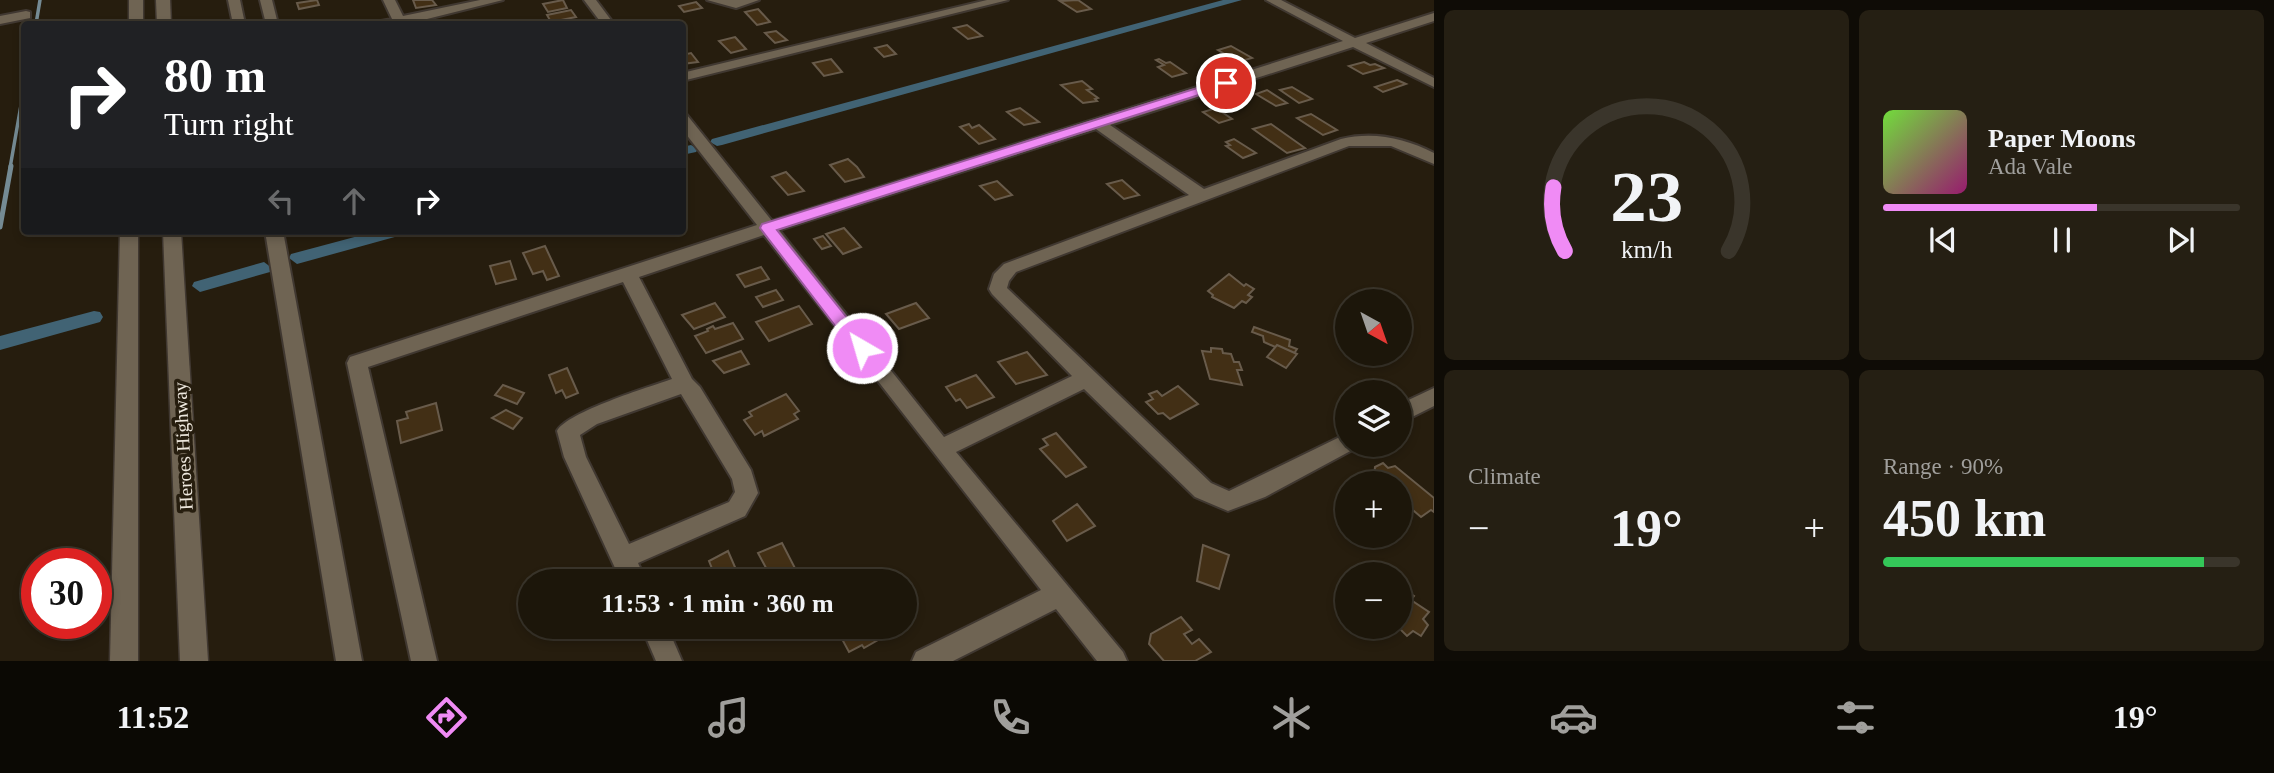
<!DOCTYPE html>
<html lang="en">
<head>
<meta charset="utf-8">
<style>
  body { margin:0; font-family:"Times New Roman",serif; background:#251f13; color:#f1f3f6; height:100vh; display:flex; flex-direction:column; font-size:26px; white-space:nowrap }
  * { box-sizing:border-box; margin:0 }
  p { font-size:23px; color:#a09f9c }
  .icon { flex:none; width:38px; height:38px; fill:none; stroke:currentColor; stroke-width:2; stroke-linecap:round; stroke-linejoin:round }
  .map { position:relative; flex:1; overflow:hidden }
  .panel { display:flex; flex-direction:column; gap:10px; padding:10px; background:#0f0c06; width:840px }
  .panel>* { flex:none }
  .guide { position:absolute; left:21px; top:21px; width:665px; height:214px; border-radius:7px; box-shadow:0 4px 10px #0003,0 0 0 2px #3a352b; background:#202124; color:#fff; overflow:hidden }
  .needle { width:46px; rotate:140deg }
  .fabs { position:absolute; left:1335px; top:289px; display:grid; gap:14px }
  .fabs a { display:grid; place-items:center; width:77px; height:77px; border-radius:50%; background:#1c160a; box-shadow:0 4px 10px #0003,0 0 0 2px #3a352b; font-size:35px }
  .speed { position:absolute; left:21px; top:548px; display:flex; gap:14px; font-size:35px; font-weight:700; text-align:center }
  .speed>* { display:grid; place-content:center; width:91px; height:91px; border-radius:50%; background:#1c160a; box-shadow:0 4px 10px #0003,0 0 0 2px #3a352b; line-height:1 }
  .speed .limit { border:10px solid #d22; background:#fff; color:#111 }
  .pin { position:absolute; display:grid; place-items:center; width:60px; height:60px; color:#fff; margin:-30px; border:4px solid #fff; border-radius:50%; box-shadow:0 2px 7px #0007 }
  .me { position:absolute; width:77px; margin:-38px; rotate:322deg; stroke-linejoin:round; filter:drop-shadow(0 0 5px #0008) }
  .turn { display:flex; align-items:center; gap:24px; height:147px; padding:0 28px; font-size:32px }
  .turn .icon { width:91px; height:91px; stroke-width:2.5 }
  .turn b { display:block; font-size:49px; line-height:60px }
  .lanes { display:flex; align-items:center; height:66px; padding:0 28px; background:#0003; justify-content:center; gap:35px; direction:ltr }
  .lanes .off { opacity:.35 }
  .big { font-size:52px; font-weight:800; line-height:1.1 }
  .panel .tile { flex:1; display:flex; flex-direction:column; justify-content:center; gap:10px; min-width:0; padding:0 24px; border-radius:10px; background:#251f13 }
  .panel .dial { align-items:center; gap:0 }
  .dial svg { height:182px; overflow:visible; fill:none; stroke:#3a352b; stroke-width:7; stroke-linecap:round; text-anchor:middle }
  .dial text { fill:#f1f3f6; stroke:none }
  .song { display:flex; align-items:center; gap:21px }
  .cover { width:84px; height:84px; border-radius:10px; background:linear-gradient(135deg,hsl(100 70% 55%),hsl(320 70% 35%)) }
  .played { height:7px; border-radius:4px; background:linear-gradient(90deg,#f08bf5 60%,#3a352b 60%) }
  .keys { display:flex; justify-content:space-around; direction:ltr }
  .heat { display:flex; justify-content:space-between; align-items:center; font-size:38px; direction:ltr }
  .charge { height:10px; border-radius:5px; background:linear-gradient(90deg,#34c759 90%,#3a352b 0) }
  .panel .tiles { flex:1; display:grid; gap:10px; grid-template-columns:repeat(2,1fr) }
  .trip { position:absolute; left:518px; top:569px; width:399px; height:70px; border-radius:35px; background:#1c160a; box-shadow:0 4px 10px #0003,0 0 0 2px #3a352b; font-weight:800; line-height:70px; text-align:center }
  .tab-bar { display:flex; height:112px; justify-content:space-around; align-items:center; background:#0b0904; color:#a09f9c }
  .tab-bar .icon { width:49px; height:49px }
  .tab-bar .on { color:#f08bf5 }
  .tab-bar b { font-size:32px; color:#f1f3f6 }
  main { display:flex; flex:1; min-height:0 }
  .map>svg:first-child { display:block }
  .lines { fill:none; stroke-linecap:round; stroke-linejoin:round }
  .stream-far1 { stroke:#758b94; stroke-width:3.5 }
  .stream { stroke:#758b94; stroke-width:5 }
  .canal { fill:#416374; fill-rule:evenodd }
  .building { fill:#422f15; stroke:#685b4b; stroke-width:2 }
  .street-casing { stroke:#403831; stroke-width:4 }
  .secondary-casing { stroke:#403831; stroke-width:3 }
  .street { fill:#6f6453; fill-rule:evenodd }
  .secondary { fill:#6f6453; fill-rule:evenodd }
  .route { fill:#f08bf5; stroke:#9c5a9f; stroke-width:2 }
  .labels { text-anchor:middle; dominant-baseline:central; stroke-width:7; stroke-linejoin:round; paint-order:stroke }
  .street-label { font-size:19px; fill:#ede7dd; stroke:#261d0e }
</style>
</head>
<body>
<main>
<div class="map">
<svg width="1434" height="661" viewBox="0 0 1434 661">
  <rect width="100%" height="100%" fill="#261d0e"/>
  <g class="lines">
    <g class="stream-far1">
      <path d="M36,24L40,0"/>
      <path d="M10,168L24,88"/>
    </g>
    <path class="stream" d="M0,227L11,166"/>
    <g class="canal">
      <path d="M1223,0H1242L722,145L717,146L710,142L712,139Z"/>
      <path d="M691,145L698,149L696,152L682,155V147Z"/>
      <path d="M377,231H404L402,235L297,264L289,258L291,254Z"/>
      <path d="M264,262L272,268L270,272L200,292L192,286L194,282Z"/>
      <path d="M94,311L100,312L103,317L100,322L0,350V336Z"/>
    </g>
  </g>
  <g class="building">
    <path d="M317,0L319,5L299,9L297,3Z"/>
    <path d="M413,0H432L436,5L416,8Z"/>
    <path d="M563,0L567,8L548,12L543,4Z"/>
    <path d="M1078,0L1091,9L1077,12L1060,1Z"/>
    <path d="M696,2L702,8L684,12L679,6Z"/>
    <path d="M758,9L770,22L757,25L745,12Z"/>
    <path d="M571,10L576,17L551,22L547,15Z"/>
    <path d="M967,25L982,36L968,39L954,28Z"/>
    <path d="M776,31L787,40L775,43L765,33Z"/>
    <path d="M735,37L746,49L731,53L719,41Z"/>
    <path d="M887,45L896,54L884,57L875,48Z"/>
    <path d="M1231,46L1252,58L1238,62L1218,50Z"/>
    <path d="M691,53L698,62L682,64V55Z"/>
    <path d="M831,59L842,72L824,76L813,63Z"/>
    <path d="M1159,59L1166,63L1170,62L1186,73L1172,77L1158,67L1164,65L1156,60Z"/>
    <path d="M1364,62L1370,65L1375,64L1384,68L1363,74L1349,66Z"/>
    <path d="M1397,80L1406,84L1383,92L1375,87Z"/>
    <path d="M1082,81L1092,89L1087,90L1098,98L1095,99L1097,101L1083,103L1061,85Z"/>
    <path d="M1292,87L1312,99L1299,103L1280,90Z"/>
    <path d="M1267,90L1287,103L1276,106L1256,94Z"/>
    <path d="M1020,108L1039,122L1024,125L1007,112Z"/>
    <path d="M1216,108L1232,119L1219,123L1203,112Z"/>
    <path d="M1311,114L1337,130L1323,135L1297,118Z"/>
    <path d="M969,124L972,128L979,125L995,139L979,144L960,127Z"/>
    <path d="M1271,124L1305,148L1287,153L1253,129Z"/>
    <path d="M1234,139L1256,153L1243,158L1226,146L1230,145L1226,142Z"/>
    <path d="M848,159L857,167L864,177L845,182L830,165Z"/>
    <path d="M786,172L804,191L788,195L772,177Z"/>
    <path d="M1122,180L1139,195L1124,199L1107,184Z"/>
    <path d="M997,181L1012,195L995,200L980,186Z"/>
    <path d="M844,228L861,247L843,254L826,234Z"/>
    <path d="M823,236L831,246L822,249L814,239Z"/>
    <path d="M545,246L559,276L547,280L543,271L533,274L523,253Z"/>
    <path d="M510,261L516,279L496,284L490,266Z"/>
    <path d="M761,267L769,279L745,287L737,275Z"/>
    <path d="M1229,274L1244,286L1246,284L1254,289L1248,295L1252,297L1246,303L1242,301L1234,308L1212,297L1213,295L1208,291Z"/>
    <path d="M776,290L783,300L763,307L756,297Z"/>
    <path d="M715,303L725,317L694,329L682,315Z"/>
    <path d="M916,303L929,318L899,329L886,314Z"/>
    <path d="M799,306L812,324L769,341L756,322Z"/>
    <path d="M733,323L743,339L706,353L695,336L708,331L707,329L713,326L715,329Z"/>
    <path d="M1254,327L1290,340L1289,346L1297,349L1293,355L1264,342L1263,336L1252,332Z"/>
    <path d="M1277,345L1297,354L1286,368L1267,357Z"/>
    <path d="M1211,348L1222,349L1223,353L1231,354L1234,362H1239L1242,370H1237L1242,385L1210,379L1202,351L1211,352Z"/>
    <path d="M741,351L749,364L724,373L713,361Z"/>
    <path d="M1027,352L1047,375L1016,384L998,362Z"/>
    <path d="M567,368L578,393L566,398L562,390L556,393L549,375Z"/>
    <path d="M976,375L994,397L967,408L960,399L956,401L946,387Z"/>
    <path d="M503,385L524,393L517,404L495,395Z"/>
    <path d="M1178,386L1198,404L1170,419L1163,413L1158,414L1146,402L1153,399L1149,394L1157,391L1162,396Z"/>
    <path d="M786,394L799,411L794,414L798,419L764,436L762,431L755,435L744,420L752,416L749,412Z"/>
    <path d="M436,403L442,430L401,443L397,421L408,418L406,412Z"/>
    <path d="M506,410L522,418L513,429L492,418Z"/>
    <path d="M1056,433L1086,467L1066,477L1040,449L1048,445L1043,439Z"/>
    <path d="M1383,463L1388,468L1395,466L1434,498V512L1431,510L1421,517L1400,499V483H1381L1374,477L1375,467Z"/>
    <path d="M1077,504L1095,526L1067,541L1053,521Z"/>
    <path d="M782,543L799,576L788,581H773L758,553Z"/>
    <path d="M1203,545L1229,555L1219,589L1197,581Z"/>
    <path d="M728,551L741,581H717L709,561Z"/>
    <path d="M1402,588L1414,596L1411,600L1429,612L1423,619L1428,625L1421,636L1413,631L1407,636L1397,626H1400V589Z"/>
    <path d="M1181,617L1192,630L1184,634L1192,644L1199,639L1211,652L1195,661H1164L1149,644L1151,634Z"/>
    <path d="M835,626H877L883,637L864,648L862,645L849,652Z"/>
  </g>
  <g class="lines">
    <g class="street-casing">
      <g id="street">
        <path d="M228,0H240L245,24H233Z"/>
        <path d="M260,0H272L278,24H266Z"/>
        <path d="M383,0H395L403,16L480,0H503L407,24H379L381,21L392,19Z"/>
        <path d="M584,0H596L614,24H602Z"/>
        <path d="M707,0H759L736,8Z"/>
        <path d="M987,0H1008L682,81V73Z"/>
        <path d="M1266,0H1281L1355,38L1434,13V21L1366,43L1434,78V87L1353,47L1110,125L1204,189L1341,139C1373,131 1405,138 1434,153V164L1391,146H1349L1016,272L1009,281L1007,288L1211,483L1229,491L1348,433V444H1358L1356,448L1265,497L1228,511L1195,497L1084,389L956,452L1123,652L1127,661H1097L1056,609L953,661H912L916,652L1041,590L764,235L639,277L692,379L700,387L751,470L758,493L745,516L638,563L646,581H621L564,457L557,431C567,412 649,387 672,379L623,282L368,367L437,661H411L347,363L350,357L757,225L682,129V114L687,115L772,221L1343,41ZM1096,129L1189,195L1004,264L994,274L989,289L992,294L1072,376L944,437L779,230ZM681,394L732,479L735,492L729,502L629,544L586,457L580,435L597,424Z"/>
        <path d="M26,11L30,12V18L0,24V16Z"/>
        <path d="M265,231H283L362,661H336Z"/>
        <path d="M1434,388V406L1400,423V404Z"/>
        <path d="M641,626H667L682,661H656Z"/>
      </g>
    </g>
    <g class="secondary-casing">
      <g id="secondary">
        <rect x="129" y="0" width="14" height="24"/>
        <path d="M156,0H170L171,24H157Z"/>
        <path d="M120,231H138V661H110Z"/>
        <path d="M163,231H181L208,661H180Z"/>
      </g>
    </g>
    <use href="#street" class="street"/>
    <use href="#secondary" class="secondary"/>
  </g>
  <path class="route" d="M1226,79L1232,83L1230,85L777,230L868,344L870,348L862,354L856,353L760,228L762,224Z"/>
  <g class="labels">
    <g class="street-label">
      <text transform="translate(183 446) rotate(-93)">Heroes Highway</text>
    </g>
  </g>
</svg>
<div class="fabs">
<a><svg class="needle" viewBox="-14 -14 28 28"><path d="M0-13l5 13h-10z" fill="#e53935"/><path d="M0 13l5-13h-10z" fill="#a09f9c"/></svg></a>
<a><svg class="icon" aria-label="layers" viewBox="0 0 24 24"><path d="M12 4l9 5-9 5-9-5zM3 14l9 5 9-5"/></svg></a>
<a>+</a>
<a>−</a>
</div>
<div class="speed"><div class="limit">30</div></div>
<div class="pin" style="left:1226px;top:83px;background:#d93025"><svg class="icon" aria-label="arrive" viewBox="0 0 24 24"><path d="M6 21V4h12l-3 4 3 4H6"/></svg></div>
<svg class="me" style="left:862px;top:348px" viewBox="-20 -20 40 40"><circle r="17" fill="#f08bf5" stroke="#fff" stroke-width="3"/><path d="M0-11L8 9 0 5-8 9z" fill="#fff"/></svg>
<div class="trip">11:53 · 1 min · 360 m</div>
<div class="guide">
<div class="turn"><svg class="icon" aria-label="right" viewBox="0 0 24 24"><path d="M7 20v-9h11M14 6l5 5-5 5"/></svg><div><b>80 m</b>Turn right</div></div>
<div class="lanes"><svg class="icon off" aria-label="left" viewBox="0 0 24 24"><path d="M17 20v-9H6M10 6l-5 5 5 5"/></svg><svg class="icon off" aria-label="ahead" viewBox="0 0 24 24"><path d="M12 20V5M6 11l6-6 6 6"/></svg><svg class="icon" aria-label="right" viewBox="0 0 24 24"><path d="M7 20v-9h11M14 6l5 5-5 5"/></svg></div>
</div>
</div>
<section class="panel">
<div class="tiles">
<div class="tile dial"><svg viewBox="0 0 100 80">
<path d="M14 69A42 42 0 1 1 86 69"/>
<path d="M14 69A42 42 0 0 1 9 41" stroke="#f08bf5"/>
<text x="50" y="56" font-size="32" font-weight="700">23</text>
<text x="50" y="72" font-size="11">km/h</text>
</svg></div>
<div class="tile">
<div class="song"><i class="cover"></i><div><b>Paper Moons</b><p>Ada Vale</p></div></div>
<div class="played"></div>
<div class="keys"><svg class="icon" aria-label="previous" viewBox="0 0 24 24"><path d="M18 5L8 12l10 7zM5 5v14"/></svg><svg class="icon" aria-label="pause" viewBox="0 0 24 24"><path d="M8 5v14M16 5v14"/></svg><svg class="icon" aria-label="next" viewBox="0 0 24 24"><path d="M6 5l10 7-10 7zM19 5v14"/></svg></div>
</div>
<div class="tile"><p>Climate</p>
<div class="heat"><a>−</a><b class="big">19°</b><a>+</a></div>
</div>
<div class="tile"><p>Range · 90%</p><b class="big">450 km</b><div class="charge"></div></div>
</div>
</section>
</main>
<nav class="tab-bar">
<b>11:52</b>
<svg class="icon on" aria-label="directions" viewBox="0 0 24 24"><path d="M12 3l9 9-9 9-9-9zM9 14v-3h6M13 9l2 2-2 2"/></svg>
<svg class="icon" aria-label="music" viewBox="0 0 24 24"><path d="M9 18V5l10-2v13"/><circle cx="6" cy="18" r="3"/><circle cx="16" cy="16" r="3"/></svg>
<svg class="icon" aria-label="phone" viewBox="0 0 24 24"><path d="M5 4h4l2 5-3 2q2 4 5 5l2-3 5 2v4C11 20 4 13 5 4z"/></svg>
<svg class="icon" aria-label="climate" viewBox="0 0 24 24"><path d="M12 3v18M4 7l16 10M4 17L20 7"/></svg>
<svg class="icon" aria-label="car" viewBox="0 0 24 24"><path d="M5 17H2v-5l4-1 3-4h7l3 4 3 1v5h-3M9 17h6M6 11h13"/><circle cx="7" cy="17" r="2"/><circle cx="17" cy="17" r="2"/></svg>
<svg class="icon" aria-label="filters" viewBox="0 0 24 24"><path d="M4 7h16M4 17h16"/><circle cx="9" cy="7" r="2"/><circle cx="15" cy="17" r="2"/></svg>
<b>19°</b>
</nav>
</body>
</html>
